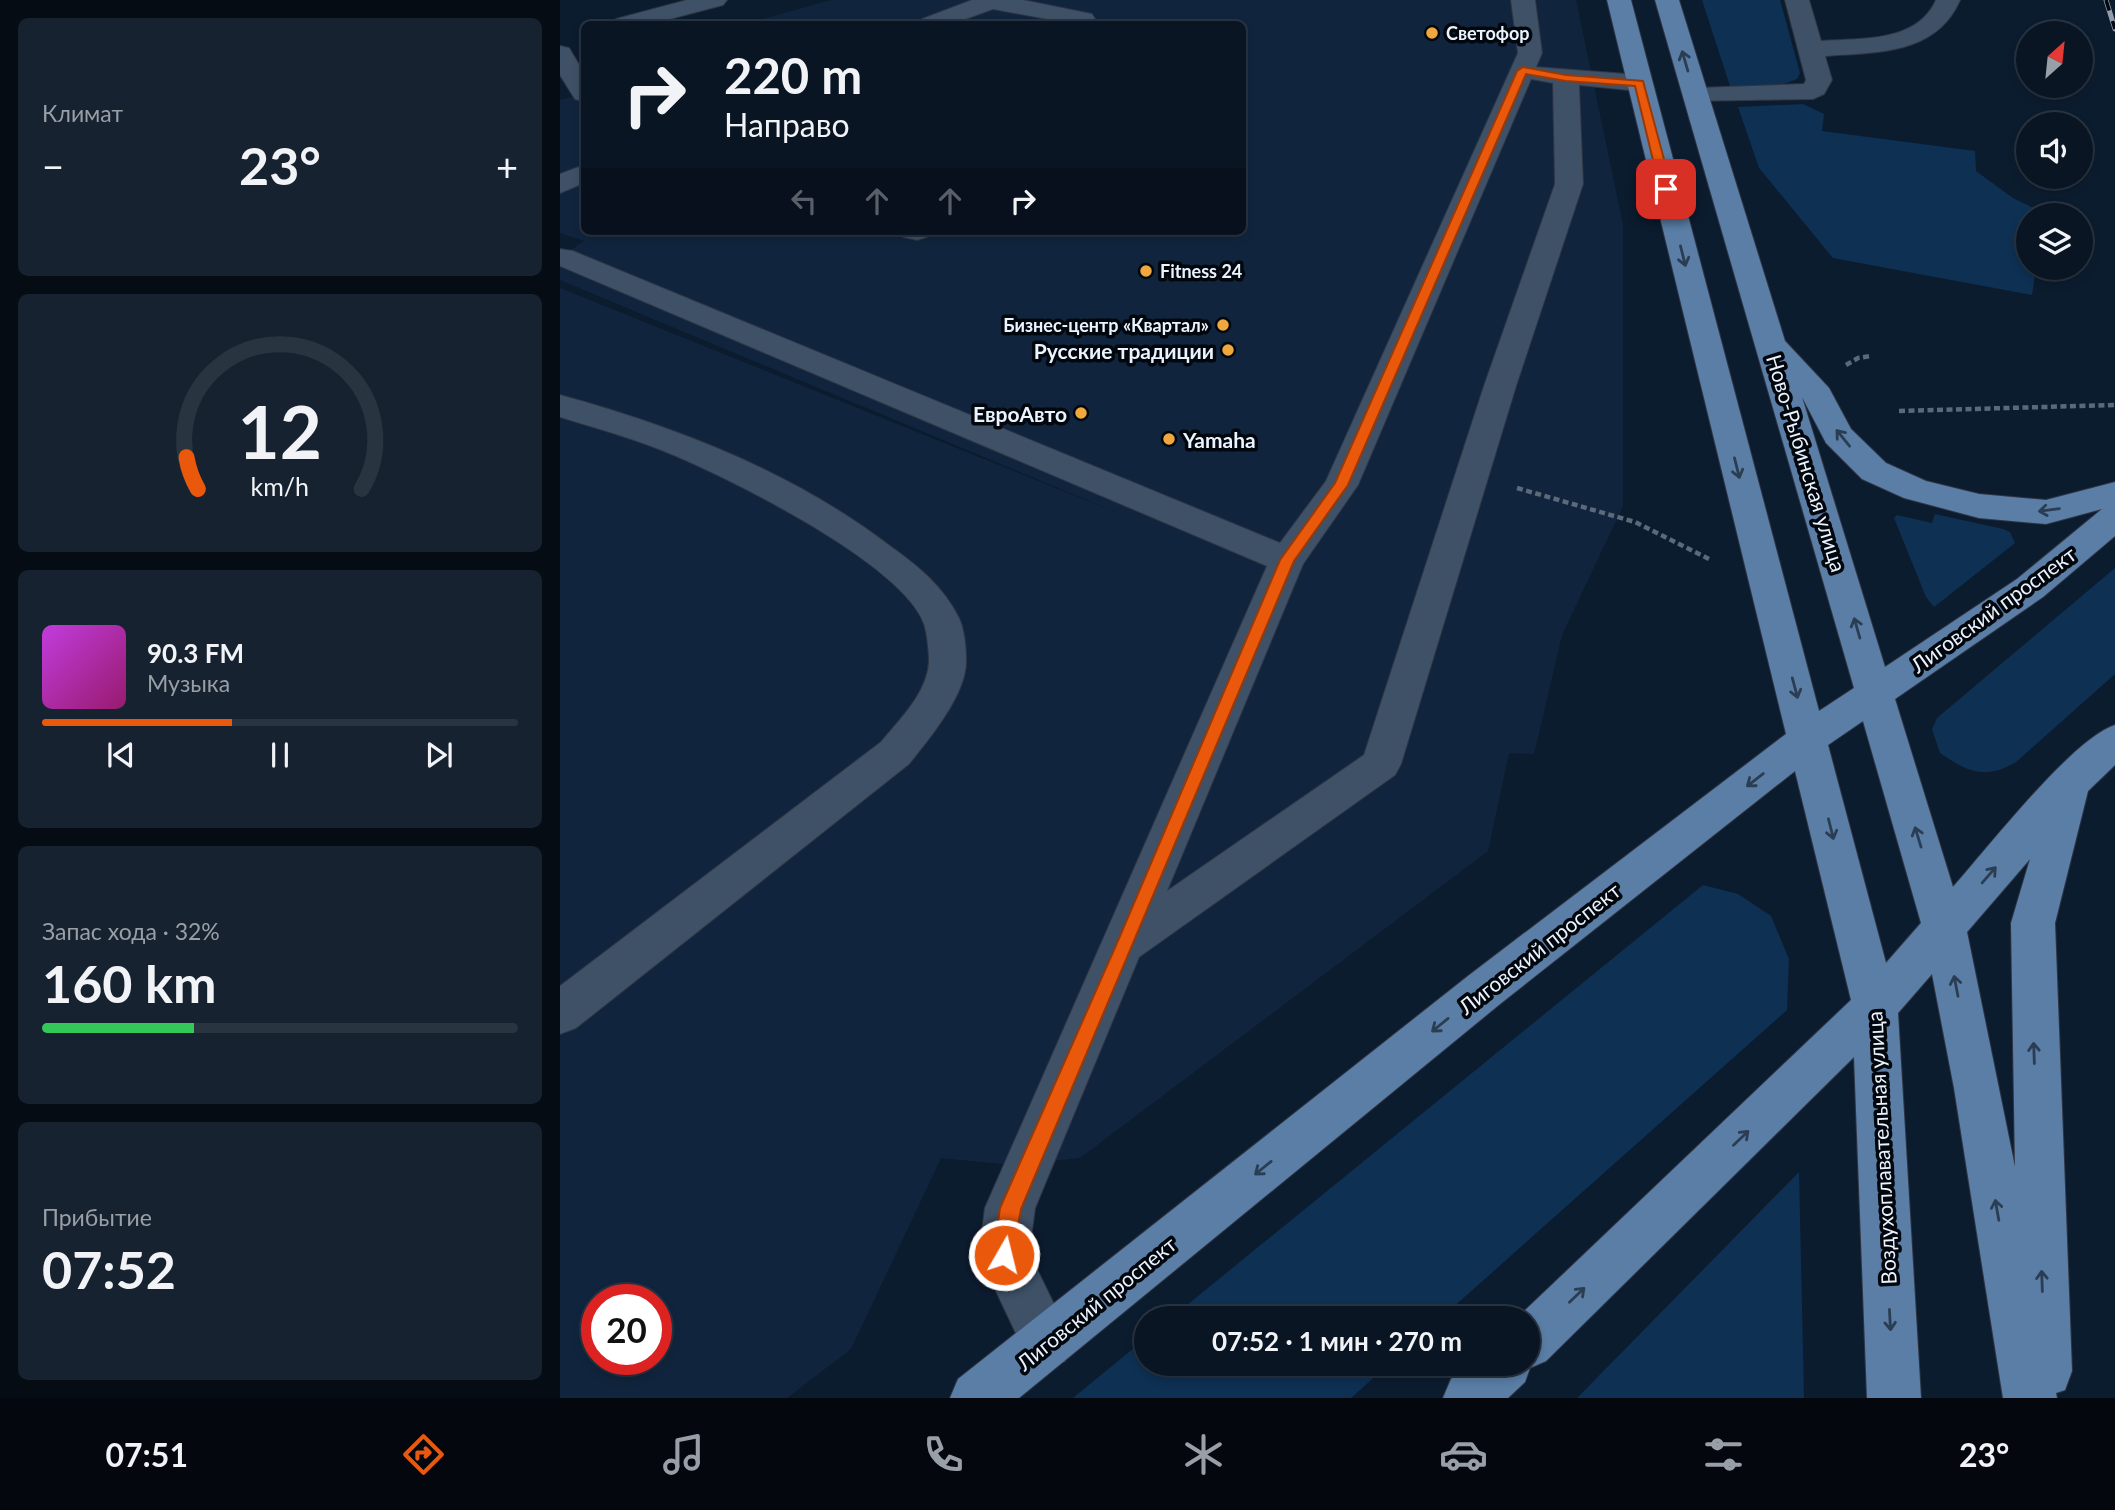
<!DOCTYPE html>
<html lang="ru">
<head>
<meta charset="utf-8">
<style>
  body { margin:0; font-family:Lato,sans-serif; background:#172230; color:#f1f3f6; height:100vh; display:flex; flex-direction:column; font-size:26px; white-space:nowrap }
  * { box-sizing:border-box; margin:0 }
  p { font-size:23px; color:#999fa6 }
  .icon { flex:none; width:38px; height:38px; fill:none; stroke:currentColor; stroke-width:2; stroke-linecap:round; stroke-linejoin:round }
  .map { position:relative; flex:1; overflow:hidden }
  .sheet { display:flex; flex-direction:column; gap:18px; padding:18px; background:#050c13; width:560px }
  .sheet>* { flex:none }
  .guide { position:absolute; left:21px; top:21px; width:665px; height:214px; border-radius:10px; box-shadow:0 4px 10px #0003,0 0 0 2px #293441; background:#091523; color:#f1f3f6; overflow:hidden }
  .needle { width:46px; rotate:27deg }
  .controls { position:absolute; left:1456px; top:21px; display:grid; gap:14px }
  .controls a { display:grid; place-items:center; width:77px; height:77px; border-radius:50%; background:#091523; box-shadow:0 4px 10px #0003,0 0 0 2px #293441; font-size:35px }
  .speed { position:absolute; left:21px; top:1284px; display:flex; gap:14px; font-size:35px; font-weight:700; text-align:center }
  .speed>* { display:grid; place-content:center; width:91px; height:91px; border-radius:50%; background:#091523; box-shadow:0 4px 10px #0003,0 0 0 2px #293441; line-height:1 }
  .speed .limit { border:10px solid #d22; background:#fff; color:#111 }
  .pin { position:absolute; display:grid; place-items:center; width:60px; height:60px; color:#fff; margin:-30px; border-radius:14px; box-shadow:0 4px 10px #0006 }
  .me { position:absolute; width:77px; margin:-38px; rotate:8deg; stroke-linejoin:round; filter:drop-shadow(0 0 5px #0008) }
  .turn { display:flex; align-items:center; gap:24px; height:147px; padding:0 28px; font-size:32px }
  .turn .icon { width:91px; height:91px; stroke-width:2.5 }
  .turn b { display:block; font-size:49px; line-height:60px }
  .lanes { display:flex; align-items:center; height:66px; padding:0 28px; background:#0003; justify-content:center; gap:35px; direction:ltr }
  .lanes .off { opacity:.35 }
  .big { font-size:52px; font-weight:700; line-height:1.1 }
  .sheet .tile { flex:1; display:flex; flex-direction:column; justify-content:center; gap:10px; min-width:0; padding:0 24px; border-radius:10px; background:#172230 }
  .sheet .dial { align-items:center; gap:0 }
  .dial svg { height:182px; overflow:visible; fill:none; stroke:#293441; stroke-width:7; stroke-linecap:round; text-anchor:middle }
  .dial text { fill:#f1f3f6; stroke:none }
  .song { display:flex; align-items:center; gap:21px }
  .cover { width:84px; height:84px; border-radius:10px; background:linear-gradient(135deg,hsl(290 70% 55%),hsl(320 70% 35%)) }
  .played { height:7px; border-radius:4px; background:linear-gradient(90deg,#ea580c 40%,#293441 40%) }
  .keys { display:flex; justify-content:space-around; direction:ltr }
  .heat { display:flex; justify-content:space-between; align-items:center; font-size:38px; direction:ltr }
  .charge { height:10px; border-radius:5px; background:linear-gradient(90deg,#34c759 32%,#293441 0) }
  .trip { position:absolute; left:574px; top:1306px; width:406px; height:70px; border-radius:35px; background:#091523; box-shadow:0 4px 10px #0003,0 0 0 2px #293441; font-weight:700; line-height:70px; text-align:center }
  .tabs { display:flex; height:112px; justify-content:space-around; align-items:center; background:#04080e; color:#999fa6 }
  .tabs .icon { width:49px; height:49px }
  .tabs .on { color:#ea580c }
  .tabs b { font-size:32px; color:#f1f3f6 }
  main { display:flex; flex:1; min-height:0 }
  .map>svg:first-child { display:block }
  .built { fill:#10253d; fill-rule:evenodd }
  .green { fill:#0e3053 }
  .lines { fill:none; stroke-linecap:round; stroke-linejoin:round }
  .minor-casing { stroke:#2f3544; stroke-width:2 }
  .major-casing { stroke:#2f3544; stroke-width:2 }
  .path { stroke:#5b6979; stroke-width:4.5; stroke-dasharray:6 3.5; stroke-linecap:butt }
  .minor { fill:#3e5166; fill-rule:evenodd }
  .major { fill:#5a7ea6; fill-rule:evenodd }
  .rail-casing { stroke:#919dab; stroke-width:5 }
  .rail { stroke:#02070e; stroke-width:3.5; stroke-dasharray:11; stroke-linecap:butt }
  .oneway { stroke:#2a3d52 }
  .route { fill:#ea580c; stroke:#983908; stroke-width:2 }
  .poi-dot { fill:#efa73e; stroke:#02070e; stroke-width:2.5 }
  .labels { text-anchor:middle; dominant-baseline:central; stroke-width:7; stroke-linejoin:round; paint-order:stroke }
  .far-poi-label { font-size:18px; font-weight:bold; fill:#eaf3fe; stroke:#02070e; text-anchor:start }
  .poi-label { font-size:21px; font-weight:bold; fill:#eaf3fe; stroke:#02070e; text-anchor:end }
  .street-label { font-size:21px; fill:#eaf3fe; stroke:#02070e }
</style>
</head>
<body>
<main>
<section class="sheet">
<div class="tile"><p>Климат</p>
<div class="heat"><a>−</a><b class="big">23°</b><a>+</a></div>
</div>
<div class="tile dial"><svg viewBox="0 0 100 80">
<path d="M14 69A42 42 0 1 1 86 69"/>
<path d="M14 69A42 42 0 0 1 9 55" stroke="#ea580c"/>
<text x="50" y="56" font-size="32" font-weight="700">12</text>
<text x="50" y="72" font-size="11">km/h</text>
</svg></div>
<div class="tile">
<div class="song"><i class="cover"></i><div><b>90.3 FM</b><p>Музыка</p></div></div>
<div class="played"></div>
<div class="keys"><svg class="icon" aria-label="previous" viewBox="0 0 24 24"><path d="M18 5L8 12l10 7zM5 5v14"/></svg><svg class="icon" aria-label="pause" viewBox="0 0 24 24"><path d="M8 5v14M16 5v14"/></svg><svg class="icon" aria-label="next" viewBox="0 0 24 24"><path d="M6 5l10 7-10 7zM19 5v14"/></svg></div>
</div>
<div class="tile"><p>Запас хода · 32%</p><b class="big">160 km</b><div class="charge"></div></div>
<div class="tile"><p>Прибытие</p><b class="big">07:52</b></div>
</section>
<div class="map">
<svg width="1555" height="1398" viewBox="0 0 1555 1398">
  <rect width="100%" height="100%" fill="#0c1c2f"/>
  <path class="built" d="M271,0H1016L1063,225V506L1002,635L974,754L949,753L928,851L520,1158L453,1165L381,1158L291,1349L227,1398H0V288L570,518L0,280V258L24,241L0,233V100L24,94V231H682V24H185ZM37,1300H96V1360H37Z"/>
  <g class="green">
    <path d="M1142,0H1220L1240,73L1237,79L1215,87L1170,86Z"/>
    <path d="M1243,104L1264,114L1262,131L1415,151L1416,171L1453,198L1482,212V215H1468V268H1476L1472,295L1273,258L1199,168L1178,107Z"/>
    <path d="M1375,514L1443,529L1450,532L1455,543L1374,607L1366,597L1334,518L1337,515L1372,523Z"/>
    <path d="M1555,568V674L1456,762C1426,780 1407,772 1380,753L1372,729L1377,718Z"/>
    <path d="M1143,885L1178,894L1211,916L1229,959L1227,1010L881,1318H611Z"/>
    <path d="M1239,1172L1244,1398H1017Z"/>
    <path d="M586,1338V1363H830L791,1398H513Z"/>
  </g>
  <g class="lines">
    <g class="minor-casing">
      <g id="minor">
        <path d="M127,0H167L163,5L91,24H53L56,19Z"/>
        <path d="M412,0H463L532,14L535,19L532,24H514L433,9L392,24H359L362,19Z"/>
        <path d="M951,0H975L982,53L976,67L1079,75L1088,78L1092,83L1088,88L1079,91L1019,85L1023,184L956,386L841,764L835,775L579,957L475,1208L469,1253L513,1343L505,1361L487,1369L469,1361L419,1255L425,1208L707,566L0,266V249L13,251L720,543L766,481L958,53ZM971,79L993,83L995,184L924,386L804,755L607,891L743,564L798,485Z"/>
        <path d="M1225,0H1249L1261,41C1301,38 1357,43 1376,0H1400C1376,55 1317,52 1265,56L1272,80L1264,94L1253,99L1127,101L1123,96L1127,91L1136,88L1244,84L1246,80Z"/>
        <path d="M0,46L9,48L24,73V102L15,99L0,75Z"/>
        <path d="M24,165V183L0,193V174Z"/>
        <path d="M339,231H371L367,237L357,240L343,237Z"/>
        <path d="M0,395C117,427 233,472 330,546C358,566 383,586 399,618C404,629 406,647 406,659C408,693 369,739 349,764L16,1028L0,1034V986L321,742C340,719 368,692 369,661C369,651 367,633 364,624C343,563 157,471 96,448C65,436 32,427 0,417Z"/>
      </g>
    </g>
    <g class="major-casing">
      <path id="major" d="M1047,0H1071L1259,711L1294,688L1095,0H1119L1225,341L1269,388L1291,429L1326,463L1366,481L1419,494L1486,500L1555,482V536L1483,597L1335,699L1393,887C1427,849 1512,739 1555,725V765L1528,791L1495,923L1512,1371L1505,1390L1496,1393L1497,1398H1443L1394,1088L1372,974L1338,1013L1361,1398H1307L1294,1057L986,1361L970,1368L965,1382L948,1398H883L891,1379L908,1363H968V1318H957L1291,1000L1235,771L940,1004L459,1398H390L398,1379L908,976L1226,734ZM1242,397L1266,443L1302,479L1344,498L1419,518L1486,524L1542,509L1457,579L1325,667ZM1303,721L1361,923L1326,963L1268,745ZM1470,859L1451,923L1455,1167L1407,932Z"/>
    </g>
    <g class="path">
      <path d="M1286,365L1298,358L1311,356"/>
      <path d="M1339,411L1555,405"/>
      <path d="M957,488L1075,522L1151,560"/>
    </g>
    <use href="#minor" class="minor"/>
    <use href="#major" class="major"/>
    <g class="rail-casing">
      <path id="rail" d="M1546,0L1555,29"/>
    </g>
    <use href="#rail" class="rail"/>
  </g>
  <defs><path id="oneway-shaft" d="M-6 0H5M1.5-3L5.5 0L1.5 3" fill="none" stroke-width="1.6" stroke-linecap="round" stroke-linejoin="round" transform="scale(1.75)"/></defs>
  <g class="oneway">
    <use href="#oneway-shaft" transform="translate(1125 61) rotate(-106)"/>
    <use href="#oneway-shaft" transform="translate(1123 256) rotate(76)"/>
    <use href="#oneway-shaft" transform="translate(1283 438) rotate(-129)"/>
    <use href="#oneway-shaft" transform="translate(1177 468) rotate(76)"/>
    <use href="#oneway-shaft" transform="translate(1489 510) rotate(172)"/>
    <use href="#oneway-shaft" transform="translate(1297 628) rotate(-106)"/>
    <use href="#oneway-shaft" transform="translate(1235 688) rotate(75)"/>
    <use href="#oneway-shaft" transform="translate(1195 780) rotate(142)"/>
    <use href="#oneway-shaft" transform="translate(1271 829) rotate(76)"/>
    <use href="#oneway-shaft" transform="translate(1358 837) rotate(-107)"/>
    <use href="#oneway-shaft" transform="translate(1429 875) rotate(-49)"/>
    <use href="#oneway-shaft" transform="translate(1396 986) rotate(-101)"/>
    <use href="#oneway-shaft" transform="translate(880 1025) rotate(141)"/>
    <use href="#oneway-shaft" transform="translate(1474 1053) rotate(-92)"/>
    <use href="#oneway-shaft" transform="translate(1181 1138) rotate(-44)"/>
    <use href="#oneway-shaft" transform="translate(703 1168) rotate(141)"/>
    <use href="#oneway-shaft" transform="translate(1437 1210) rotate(-100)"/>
    <use href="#oneway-shaft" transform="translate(1482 1281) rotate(-92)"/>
    <use href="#oneway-shaft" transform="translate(1017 1295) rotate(-44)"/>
    <use href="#oneway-shaft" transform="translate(1330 1320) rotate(87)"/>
  </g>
  <path class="route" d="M963,67L1006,75L1083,81L1112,189L1106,193L1100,189L1075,86L1006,81L966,74L788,485L734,561L461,1209L451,1263L444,1266L436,1263L433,1255L440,1208L557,943L720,560L775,483L957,71Z"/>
  <g class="poi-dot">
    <circle cx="872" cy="33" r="7"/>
    <circle cx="586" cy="271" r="7"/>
    <circle cx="663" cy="325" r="7"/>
    <circle cx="668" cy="350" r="7"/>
    <circle cx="521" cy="413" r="7"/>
    <circle cx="609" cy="439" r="7"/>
  </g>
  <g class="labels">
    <g class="far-poi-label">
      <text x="886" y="33">Светофор</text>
      <text x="600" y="271">Fitness 24</text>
      <text x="649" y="325" text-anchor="end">Бизнес-центр «Квартал»</text>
    </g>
    <g class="poi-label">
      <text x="654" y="350">Русские традиции</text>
      <text x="507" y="413">ЕвроАвто</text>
      <text x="623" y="439" text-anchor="start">Yamaha</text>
    </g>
    <g class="street-label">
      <text transform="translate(1247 463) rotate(73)">Ново-Рыбинская улица</text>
      <text transform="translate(1433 609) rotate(-36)">Лиговский проспект</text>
      <text transform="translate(979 948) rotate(-38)">Лиговский проспект</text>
      <text transform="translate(1321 1148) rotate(-93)">Воздухоплавательная улица</text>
      <text transform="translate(536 1303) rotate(-39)">Лиговский проспект</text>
    </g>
  </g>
</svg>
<div class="controls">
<a><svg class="needle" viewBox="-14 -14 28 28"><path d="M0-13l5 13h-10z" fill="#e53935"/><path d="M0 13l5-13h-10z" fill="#999fa6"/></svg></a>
<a><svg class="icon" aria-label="sound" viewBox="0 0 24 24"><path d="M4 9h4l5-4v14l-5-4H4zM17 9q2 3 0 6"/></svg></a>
<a><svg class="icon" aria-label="layers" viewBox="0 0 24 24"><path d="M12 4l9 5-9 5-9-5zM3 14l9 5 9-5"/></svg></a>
</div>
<div class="speed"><div class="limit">20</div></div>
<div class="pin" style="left:1106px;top:189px;background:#d93025"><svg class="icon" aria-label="arrive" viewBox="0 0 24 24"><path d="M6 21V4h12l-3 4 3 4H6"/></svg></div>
<svg class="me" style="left:444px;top:1255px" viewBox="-20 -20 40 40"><circle r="17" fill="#ea580c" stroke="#fff" stroke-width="3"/><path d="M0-11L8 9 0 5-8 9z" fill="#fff"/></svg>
<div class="trip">07:52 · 1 мин · 270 m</div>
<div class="guide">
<div class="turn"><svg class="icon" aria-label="right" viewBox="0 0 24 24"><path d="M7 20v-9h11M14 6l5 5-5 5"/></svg><div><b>220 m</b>Направо</div></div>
<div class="lanes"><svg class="icon off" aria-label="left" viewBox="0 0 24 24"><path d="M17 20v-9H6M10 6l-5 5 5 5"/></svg><svg class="icon off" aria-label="ahead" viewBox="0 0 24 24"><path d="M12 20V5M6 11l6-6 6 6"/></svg><svg class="icon off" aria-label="ahead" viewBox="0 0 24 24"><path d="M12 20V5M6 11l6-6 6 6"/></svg><svg class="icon" aria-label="right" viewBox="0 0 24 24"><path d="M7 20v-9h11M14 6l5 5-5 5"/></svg></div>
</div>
</div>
</main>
<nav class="tabs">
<b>07:51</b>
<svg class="icon on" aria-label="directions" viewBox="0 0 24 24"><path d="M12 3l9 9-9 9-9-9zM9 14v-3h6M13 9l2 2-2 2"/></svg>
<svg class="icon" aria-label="music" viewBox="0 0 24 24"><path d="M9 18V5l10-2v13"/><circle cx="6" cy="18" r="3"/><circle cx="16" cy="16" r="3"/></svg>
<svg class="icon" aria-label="phone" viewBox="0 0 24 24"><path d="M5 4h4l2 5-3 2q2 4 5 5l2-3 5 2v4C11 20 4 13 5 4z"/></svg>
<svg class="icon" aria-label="climate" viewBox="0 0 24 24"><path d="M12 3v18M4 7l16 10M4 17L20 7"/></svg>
<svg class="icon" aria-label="car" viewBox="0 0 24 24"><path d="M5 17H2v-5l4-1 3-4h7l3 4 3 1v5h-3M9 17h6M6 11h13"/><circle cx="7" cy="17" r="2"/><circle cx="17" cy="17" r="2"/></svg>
<svg class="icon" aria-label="filters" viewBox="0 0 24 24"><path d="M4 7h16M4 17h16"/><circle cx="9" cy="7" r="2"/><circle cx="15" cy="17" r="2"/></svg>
<b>23°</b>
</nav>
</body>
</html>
